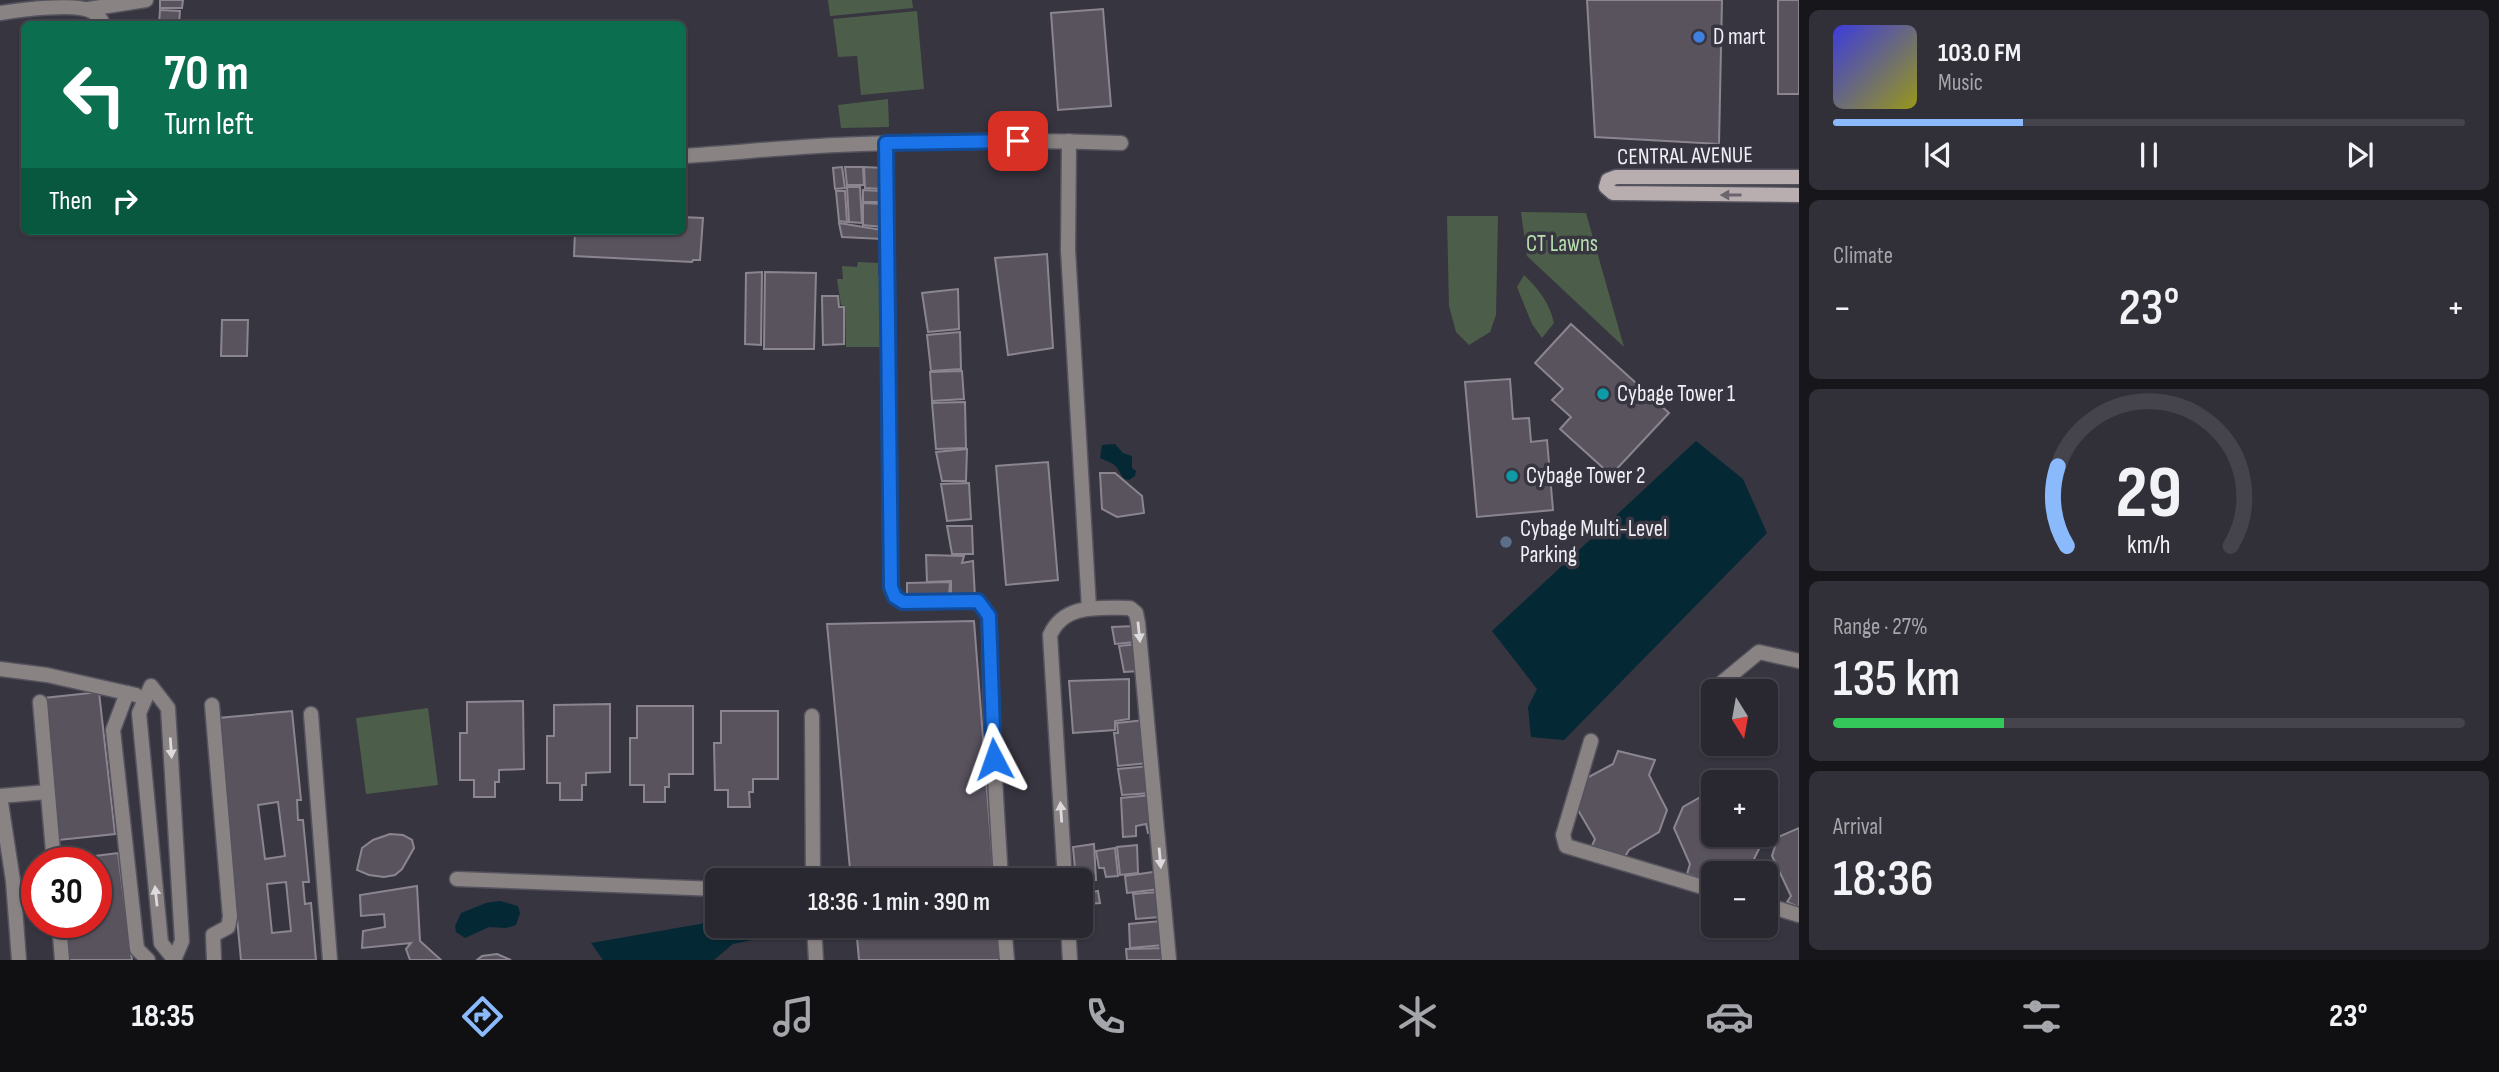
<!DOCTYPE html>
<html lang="en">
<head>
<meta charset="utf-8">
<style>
  body { margin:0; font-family:"Sofia Sans Condensed",sans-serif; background:#313038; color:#f1f3f6; height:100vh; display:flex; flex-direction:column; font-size:26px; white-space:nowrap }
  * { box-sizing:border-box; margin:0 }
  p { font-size:23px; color:#a5a6ab }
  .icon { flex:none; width:38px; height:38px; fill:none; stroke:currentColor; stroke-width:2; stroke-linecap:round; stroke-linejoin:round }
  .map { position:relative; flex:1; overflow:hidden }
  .sheet { display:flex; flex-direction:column; gap:10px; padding:10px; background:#17161a; width:700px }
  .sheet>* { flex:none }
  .top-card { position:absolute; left:21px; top:21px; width:665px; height:214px; border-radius:10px; box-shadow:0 2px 5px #0004,0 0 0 2px #45444c; background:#0b6e4f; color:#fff; overflow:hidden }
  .needle { width:46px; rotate:169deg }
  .controls { position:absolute; left:1701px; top:679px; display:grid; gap:14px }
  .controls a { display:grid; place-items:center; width:77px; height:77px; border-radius:10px; background:#292830; box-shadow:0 2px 5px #0004,0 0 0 2px #45444c; font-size:35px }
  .speed { position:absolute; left:21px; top:847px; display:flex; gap:14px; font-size:35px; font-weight:700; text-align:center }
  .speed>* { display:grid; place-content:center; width:91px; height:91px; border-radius:50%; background:#292830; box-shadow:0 2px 5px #0004,0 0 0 2px #45444c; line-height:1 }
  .speed .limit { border:10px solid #d22; background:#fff; color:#111 }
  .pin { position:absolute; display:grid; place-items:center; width:60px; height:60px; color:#fff; margin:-30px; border-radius:14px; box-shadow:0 4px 10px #0006 }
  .me { position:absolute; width:77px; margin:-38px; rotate:356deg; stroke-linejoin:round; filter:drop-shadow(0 0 5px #0008) }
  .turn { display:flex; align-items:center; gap:24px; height:147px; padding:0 28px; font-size:32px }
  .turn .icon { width:91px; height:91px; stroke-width:2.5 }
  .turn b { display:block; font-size:49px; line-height:60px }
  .then { display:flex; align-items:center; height:66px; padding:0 28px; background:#0003; gap:14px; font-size:26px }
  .big { font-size:52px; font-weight:600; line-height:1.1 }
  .sheet .widget { flex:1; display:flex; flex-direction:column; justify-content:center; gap:10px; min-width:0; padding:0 24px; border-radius:10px; background:#313038 }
  .sheet .dial { align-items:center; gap:0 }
  .dial svg { height:182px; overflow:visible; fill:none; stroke:#45444c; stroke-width:7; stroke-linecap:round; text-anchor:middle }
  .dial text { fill:#f1f3f6; stroke:none }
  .song { display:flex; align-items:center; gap:21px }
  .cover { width:84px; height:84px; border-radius:10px; background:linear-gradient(135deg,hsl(240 70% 55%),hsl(60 70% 35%)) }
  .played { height:7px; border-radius:4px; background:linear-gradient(90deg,#8abafc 30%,#45444c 30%) }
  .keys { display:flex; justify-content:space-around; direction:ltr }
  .heat { display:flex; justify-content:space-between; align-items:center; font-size:38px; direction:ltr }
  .charge { height:10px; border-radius:5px; background:linear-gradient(90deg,#34c759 27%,#45444c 0) }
  .trip { position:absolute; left:705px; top:868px; width:388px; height:70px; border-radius:10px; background:#292830; box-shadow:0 2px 5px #0004,0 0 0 2px #45444c; font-weight:600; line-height:70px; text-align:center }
  .tab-bar { display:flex; height:112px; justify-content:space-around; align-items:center; background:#101013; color:#a5a6ab }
  .tab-bar .icon { width:49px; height:49px }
  .tab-bar .selected { color:#8abafc }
  .tab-bar b { font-size:32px; color:#f1f3f6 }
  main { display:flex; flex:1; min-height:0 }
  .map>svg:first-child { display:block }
  .green { fill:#4c5e49 }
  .water { fill:#042934 }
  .building { fill:#59535e; stroke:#8b8590; stroke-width:2; fill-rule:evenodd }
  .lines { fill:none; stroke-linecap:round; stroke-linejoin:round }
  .street-casing { stroke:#55535d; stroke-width:17 }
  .secondary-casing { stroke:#55535d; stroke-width:17 }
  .street { stroke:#8a8384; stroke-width:14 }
  .secondary { stroke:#b8aeb0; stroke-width:14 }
  .oneway { fill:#6b656d }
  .oneway2 { fill:#dcd9df }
  .route-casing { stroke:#114b97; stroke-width:18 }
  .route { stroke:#1a73e8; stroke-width:12 }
  .shop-dot { fill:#3f7fe0; stroke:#373540; stroke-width:2.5 }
  .culture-dot { fill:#0f9aa8; stroke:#373540; stroke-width:2.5 }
  .service-dot { fill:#5c6f8a; stroke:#373540; stroke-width:2.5 }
  .labels { text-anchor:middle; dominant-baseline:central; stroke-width:7; stroke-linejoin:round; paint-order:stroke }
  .poi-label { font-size:23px; fill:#f0eff6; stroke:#373540; text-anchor:start }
  .street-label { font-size:23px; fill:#f0eff6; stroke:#373540 }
  .park-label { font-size:23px; fill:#b7deb0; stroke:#373540 }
</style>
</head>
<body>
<main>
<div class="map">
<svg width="1799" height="960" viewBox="0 0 1799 960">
  <rect width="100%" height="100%" fill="#373540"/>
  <g class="green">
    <path d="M828,0H912L913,8L830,16Z"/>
    <path d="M917,11L924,89L861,95L857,56L838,57L833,19Z"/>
    <path d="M888,99L889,127L841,128L838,105Z"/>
    <path d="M1521,212L1586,213L1624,347L1527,256Z"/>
    <path d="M1447,216H1498L1496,315L1490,332L1469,345L1456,332L1449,306Z"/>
    <path d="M858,262L878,263V275L881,276L882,347H846L845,306L841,305L837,279H843L842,266L857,267Z"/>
    <path d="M1524,275C1540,291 1549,302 1554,323L1542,338L1532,324L1517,287Z"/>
    <path d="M428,708L438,785L366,794L356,718Z"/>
  </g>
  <g class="water">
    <path d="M1696,441L1743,479L1767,533L1564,740L1531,737L1528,707L1537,689L1492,631Z"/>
    <path d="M1115,444L1123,453L1132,456V468L1136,471L1135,476L1129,480L1124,479C1113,461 1117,466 1100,458L1102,445Z"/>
    <path d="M1749,680C1770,686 1779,705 1766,723V691H1726L1733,684Z"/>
    <path d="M500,901L518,906L520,913L516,925L506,928L489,927L465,938L456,932L455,926L461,913L486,903Z"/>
    <path d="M717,921L718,926H747L762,938L733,944L714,960H603L591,943Z"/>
  </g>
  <g class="building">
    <path d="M160,0H183L182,8H160Z"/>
    <path d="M1587,0H1722L1719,144L1595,137Z"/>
    <rect x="1778" y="0" width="21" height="94"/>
    <path d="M1103,9L1111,106L1058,110L1051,13Z"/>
    <path d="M160,10L180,11L179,24H159Z"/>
    <path d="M842,167L845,188L835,189L833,168Z"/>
    <path d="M845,167H863L864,185H847Z"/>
    <path d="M864,167L883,168V189L865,188Z"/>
    <path d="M847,187H860L862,223L849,222Z"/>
    <path d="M863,190L881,191L883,202H863Z"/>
    <path d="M836,191H845L847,222L839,221Z"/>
    <path d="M863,203L883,204L882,227L863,225Z"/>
    <path d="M682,217L703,218L700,260H693L692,262L574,256L575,231H682Z"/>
    <path d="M839,223L882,230V239L842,237Z"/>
    <path d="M1047,254L1053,348L1008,355L995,258Z"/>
    <path d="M762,272L761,345L745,344L746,273Z"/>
    <path d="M765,272L816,273L814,349H764Z"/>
    <path d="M958,289L959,329L928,332L922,293Z"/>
    <path d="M822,296H838L839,307H844V344L823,345Z"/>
    <path d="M222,320H248L247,356H221Z"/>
    <path d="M1571,324L1669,413L1611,475L1560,429L1571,417L1552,400L1563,389L1535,363Z"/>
    <path d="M960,332L961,369L931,371L927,335Z"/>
    <path d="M962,371L964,399L932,401L930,372Z"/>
    <path d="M1510,379L1513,419L1529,418L1531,442L1547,440L1553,510L1477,517L1465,382Z"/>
    <path d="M965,402L966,448L936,449L932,403Z"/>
    <path d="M967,449L966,481H942L936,452Z"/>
    <path d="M1048,462L1058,580L1006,585L996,466Z"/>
    <path d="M1100,473H1115L1142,496L1144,513L1117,517L1102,509Z"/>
    <path d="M969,483L971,519L947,521L941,484Z"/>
    <path d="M947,526H972L973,554H952Z"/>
    <path d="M926,555L964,556L962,563L973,561L975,597L951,599V581L927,582Z"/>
    <path d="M950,582L949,596L907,599V583Z"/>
    <path d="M974,621L994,880H851L827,624Z"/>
    <path d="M1135,626L1136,642L1115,644L1112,627Z"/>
    <path d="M1138,644L1140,671L1124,672L1119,646Z"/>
    <path d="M1129,679V719L1115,721V730L1073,733L1069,681Z"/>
    <path d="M99,692L115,834L59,840L44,698Z"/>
    <path d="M523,701L524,769L499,770V782H495V797H474V780H460V733H467V702Z"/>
    <path d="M610,704V772L586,773V785H582V800H560V783H547V736H554V705Z"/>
    <path d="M637,706H693V774H669V787H665V802H644V785H630V738H637Z"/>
    <path d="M292,711L301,800H297L298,820H303L309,882H303L305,904L311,903L316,960H241L218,718ZM278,802L285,856L265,859L258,805ZM286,882L291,931L272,933L267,884Z"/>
    <path d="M721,711H778V779H753V792H749L750,807H728V790H715L714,743H721Z"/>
    <path d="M1145,720L1148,763L1118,766L1114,733H1118L1117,723Z"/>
    <path d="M1618,751L1655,760L1649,775L1667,810L1659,832L1629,850L1623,860L1590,850L1595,839L1578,810L1585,779L1613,764Z"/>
    <path d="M1149,766L1152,793L1122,795L1118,769Z"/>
    <path d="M1713,790V835H1763L1765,837L1753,861L1732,873H1713V883L1687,874L1690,864L1674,828L1683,807Z"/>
    <path d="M1152,795L1155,832L1148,833L1146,824L1136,826V836L1123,837L1121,798Z"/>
    <path d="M1799,828V907L1787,902L1791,896L1772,856L1778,837Z"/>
    <path d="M390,834L403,835L412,840L414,848L402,869L395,875L384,877L369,875L357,870L362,848L373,840Z"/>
    <path d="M1094,844L1096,880H1076L1073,847Z"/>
    <path d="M1137,845L1138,873L1120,875L1117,847Z"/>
    <path d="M1115,848L1118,876L1106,877L1104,868H1099L1096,851Z"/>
    <path d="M118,853L132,960H69L65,922H96L95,856Z"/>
    <path d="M1160,871V889L1127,893L1125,876Z"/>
    <path d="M417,886L420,941L441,960H410L406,949L411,943L362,948L363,931L385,927L384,914L361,916L360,895Z"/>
    <path d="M1098,891L1100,903L1088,904L1086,893Z"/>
    <path d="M1158,892L1160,917L1136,919L1133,894Z"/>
    <path d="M1161,921L1164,945L1130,948L1129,924Z"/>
    <path d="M856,926H997L1000,960H859Z"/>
    <path d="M1166,948L1167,960H1127L1126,949Z"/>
    <path d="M497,954L511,960H477L482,956Z"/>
  </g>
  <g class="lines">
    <g class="street-casing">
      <g id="street">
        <path d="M88,9L146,0"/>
        <path d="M0,13C19,10 77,2 93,12C98,15 101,19 103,24"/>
        <path d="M1069,141L1068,250L1089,608"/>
        <path d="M886,143L891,587L895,597L903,602L978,601L989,616L991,711L1001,880"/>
        <path d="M682,156C734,153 786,147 837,145C932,141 1026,139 1121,143"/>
        <path d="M0,669L47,675L136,695"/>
        <path d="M1719,685L1759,652L1799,661"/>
        <path d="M127,693L113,730L137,949L148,960"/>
        <path d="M40,702L54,863"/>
        <path d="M212,705L230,917L228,927L213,935L214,960"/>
        <path d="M311,714L330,960"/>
        <path d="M812,716L813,880"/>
        <path d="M1591,741L1563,835L1566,846L1713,890"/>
        <path d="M0,796L13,881L19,960"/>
        <path d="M0,796L47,792"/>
        <path d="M457,879L718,889"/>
        <path d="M1065,880L1050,635C1064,603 1100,608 1130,608L1136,613L1138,623L1169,960"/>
        <path d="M1766,905L1799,915"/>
        <path d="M59,922L62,960"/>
        <path d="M814,926L816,960"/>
        <path d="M1004,926L1007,960"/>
        <path d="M1068,926L1070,960"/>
        <path d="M174,959L161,943L139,713L151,686L168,708L182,941L174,960"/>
      </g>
    </g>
    <g class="secondary-casing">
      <path id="secondary" d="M1799,177H1616L1608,180L1606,187L1613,193L1799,195"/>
    </g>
    <use href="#street" class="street"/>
    <use href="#secondary" class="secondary"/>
  </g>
  <defs><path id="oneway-solid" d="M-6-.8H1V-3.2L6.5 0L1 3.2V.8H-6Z" transform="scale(1.75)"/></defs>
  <use class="oneway" href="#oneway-solid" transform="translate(1731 195) rotate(-180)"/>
  <g class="oneway2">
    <use href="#oneway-solid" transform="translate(1139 632) rotate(84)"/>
    <use href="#oneway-solid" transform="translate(171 748) rotate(86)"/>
    <use href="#oneway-solid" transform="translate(1061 812) rotate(-94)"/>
    <use href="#oneway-solid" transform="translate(1160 858) rotate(85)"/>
    <use href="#oneway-solid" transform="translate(156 896) rotate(-96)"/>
  </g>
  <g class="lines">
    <g class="route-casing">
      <path id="route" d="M994,759L989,616L978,601L903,602L895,597L891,587L886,143L1018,141"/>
    </g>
    <use href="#route" class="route"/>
  </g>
  <circle class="shop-dot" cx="1699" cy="37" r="7"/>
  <g class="culture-dot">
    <circle cx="1603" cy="394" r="7"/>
    <circle cx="1512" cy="476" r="7"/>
  </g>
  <circle class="service-dot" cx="1506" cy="542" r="7"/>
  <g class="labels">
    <g class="poi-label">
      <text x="1713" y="37">D mart</text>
      <text x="1617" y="394">Cybage Tower 1</text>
      <text x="1526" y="476">Cybage Tower 2</text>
      <text x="1520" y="529">Cybage Multi-Level<tspan x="1520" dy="26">Parking</tspan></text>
    </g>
    <g class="street-label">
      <text transform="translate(1685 156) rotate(-1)">CENTRAL AVENUE</text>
    </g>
    <g class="park-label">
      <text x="1562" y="244">CT Lawns</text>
    </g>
  </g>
</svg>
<div class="controls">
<a><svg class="needle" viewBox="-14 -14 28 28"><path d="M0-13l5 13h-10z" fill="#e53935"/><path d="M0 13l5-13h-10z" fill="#a5a6ab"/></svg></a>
<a>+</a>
<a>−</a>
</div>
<div class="speed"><div class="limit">30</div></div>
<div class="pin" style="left:1018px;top:141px;background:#d93025"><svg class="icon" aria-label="arrive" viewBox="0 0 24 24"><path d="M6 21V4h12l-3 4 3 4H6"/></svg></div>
<svg class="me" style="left:994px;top:759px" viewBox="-20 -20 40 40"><path d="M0-17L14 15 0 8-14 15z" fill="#1a73e8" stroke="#fff" stroke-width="4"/></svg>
<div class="trip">18:36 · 1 min · 390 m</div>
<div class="top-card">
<div class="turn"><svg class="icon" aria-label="left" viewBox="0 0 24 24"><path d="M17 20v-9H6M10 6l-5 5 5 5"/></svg><div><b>70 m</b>Turn left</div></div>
<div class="then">Then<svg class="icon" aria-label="right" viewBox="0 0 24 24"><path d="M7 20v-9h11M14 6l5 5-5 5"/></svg></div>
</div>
</div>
<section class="sheet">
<div class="widget">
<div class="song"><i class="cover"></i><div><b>103.0 FM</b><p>Music</p></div></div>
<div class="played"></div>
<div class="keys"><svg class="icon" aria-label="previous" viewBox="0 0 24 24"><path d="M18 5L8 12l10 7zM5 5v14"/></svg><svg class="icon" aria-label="pause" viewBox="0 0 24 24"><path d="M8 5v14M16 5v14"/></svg><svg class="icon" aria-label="next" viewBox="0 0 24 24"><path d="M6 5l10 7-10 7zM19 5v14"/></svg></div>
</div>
<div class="widget"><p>Climate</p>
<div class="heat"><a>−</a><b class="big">23°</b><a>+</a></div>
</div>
<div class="widget dial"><svg viewBox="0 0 100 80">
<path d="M14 69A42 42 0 1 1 86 69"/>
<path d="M14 69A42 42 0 0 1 10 34" stroke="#8abafc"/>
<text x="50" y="56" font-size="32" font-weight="700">29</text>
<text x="50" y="72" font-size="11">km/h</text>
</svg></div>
<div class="widget"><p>Range · 27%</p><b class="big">135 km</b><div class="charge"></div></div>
<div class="widget"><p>Arrival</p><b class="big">18:36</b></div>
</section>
</main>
<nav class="tab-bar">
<b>18:35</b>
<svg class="icon selected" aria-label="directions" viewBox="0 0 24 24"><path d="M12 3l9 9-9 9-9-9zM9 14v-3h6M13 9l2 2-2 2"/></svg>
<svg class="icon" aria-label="music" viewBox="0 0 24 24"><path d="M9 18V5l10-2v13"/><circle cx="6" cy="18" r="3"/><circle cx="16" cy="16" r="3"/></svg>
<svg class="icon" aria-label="phone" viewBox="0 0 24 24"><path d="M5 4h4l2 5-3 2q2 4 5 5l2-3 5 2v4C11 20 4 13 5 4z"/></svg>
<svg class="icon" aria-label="climate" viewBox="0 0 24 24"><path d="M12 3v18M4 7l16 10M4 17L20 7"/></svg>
<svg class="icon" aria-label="car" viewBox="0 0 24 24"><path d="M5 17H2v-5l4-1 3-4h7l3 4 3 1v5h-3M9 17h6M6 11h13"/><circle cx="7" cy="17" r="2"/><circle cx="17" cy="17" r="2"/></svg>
<svg class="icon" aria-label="filters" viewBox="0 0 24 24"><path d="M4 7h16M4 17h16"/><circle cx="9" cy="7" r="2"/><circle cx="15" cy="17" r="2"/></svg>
<b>23°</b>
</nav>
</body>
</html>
